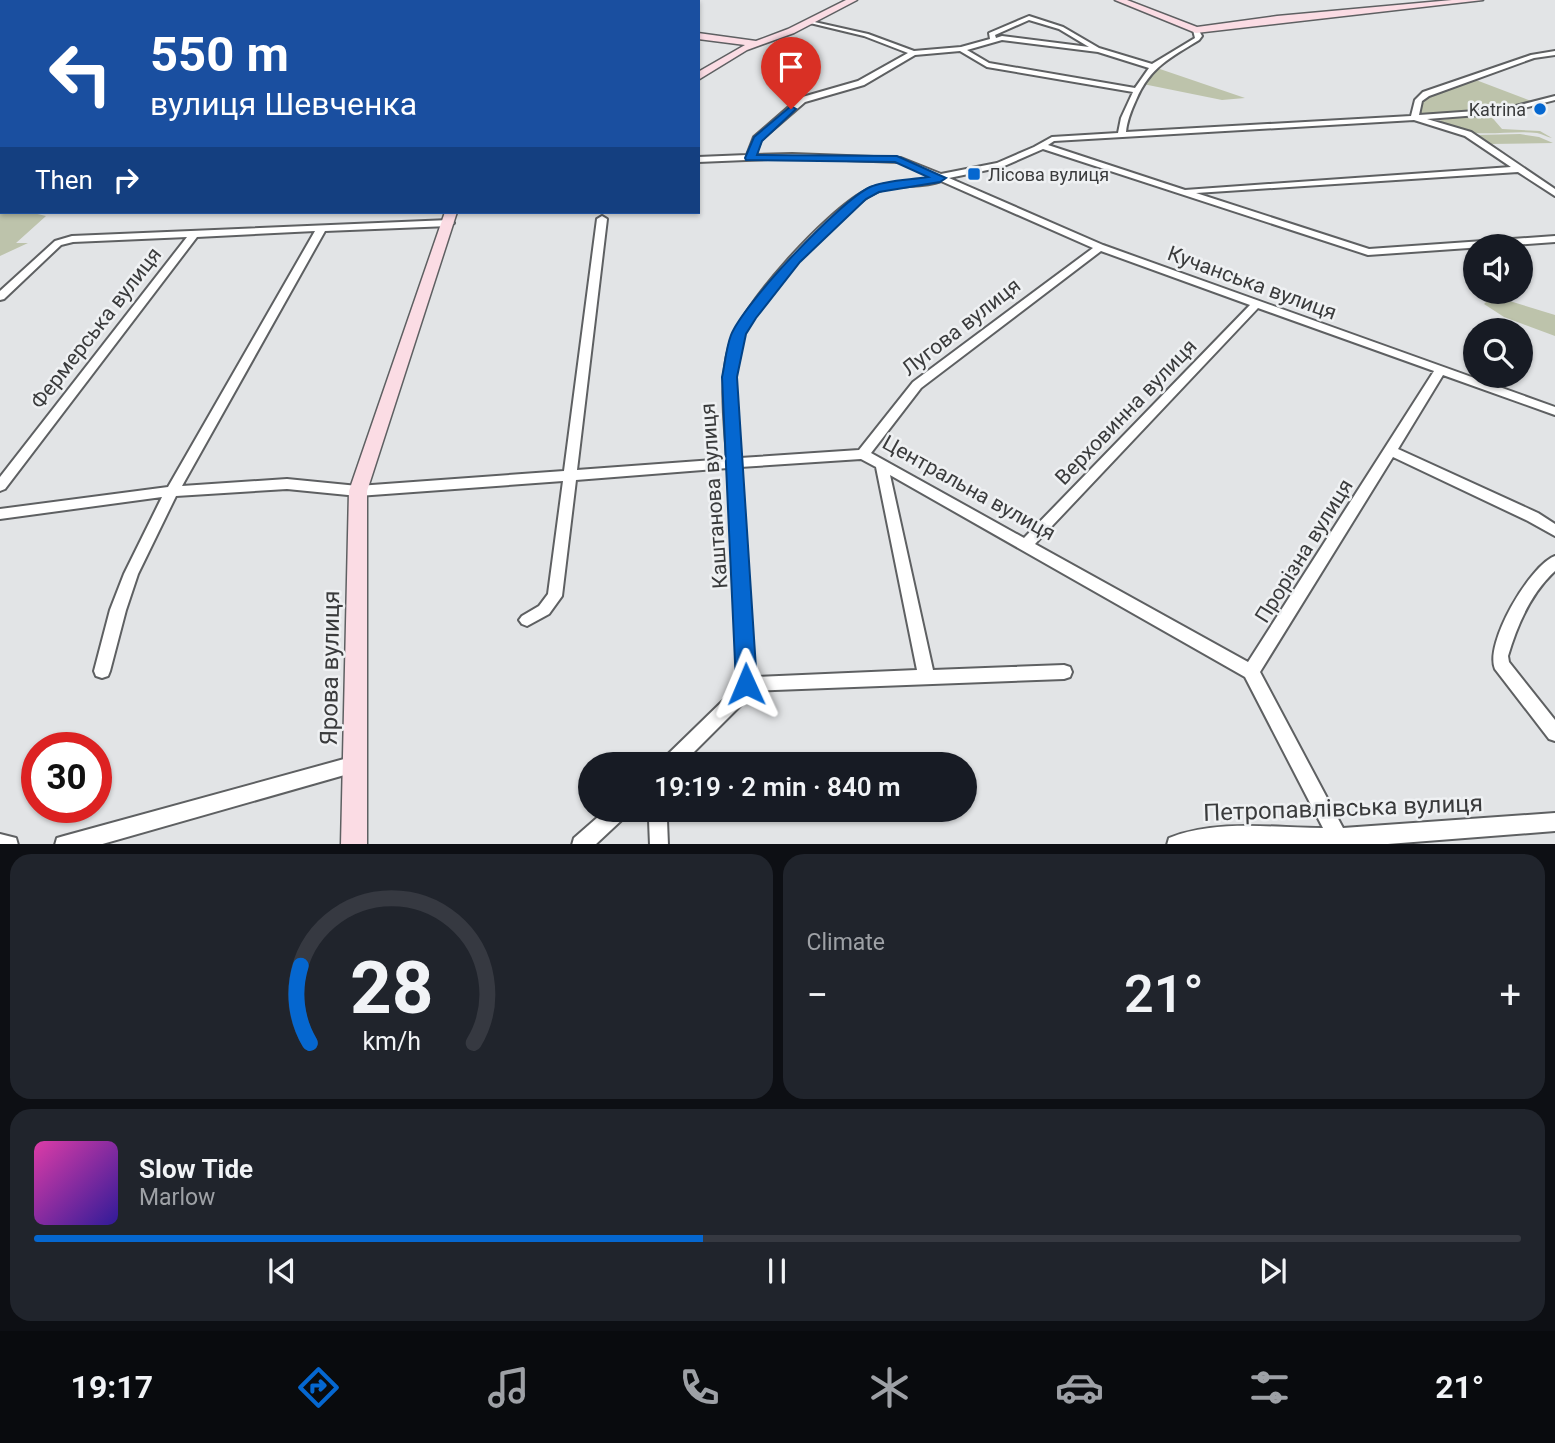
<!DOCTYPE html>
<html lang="en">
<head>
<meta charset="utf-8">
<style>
  body { margin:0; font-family:Roboto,sans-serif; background:#20242c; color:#f1f3f6; height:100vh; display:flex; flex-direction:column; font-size:26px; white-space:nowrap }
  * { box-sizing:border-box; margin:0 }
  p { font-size:23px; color:#9ea1a6 }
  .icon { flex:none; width:38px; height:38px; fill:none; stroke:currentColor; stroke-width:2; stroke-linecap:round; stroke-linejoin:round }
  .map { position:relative; height:844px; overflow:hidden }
  .panel { display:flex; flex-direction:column; gap:10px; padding:10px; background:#0d0f14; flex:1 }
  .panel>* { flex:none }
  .banner { position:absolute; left:0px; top:0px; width:700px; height:214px; box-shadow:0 2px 5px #0004; background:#1a4fa0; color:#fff; overflow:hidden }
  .fabs { position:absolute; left:1463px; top:234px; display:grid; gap:14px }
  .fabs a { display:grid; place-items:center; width:70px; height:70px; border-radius:50%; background:#171b24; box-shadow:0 2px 5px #0004; font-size:35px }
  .speed { position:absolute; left:21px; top:732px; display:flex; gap:14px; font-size:35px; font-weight:700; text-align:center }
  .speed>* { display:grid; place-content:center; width:91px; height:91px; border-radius:50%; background:#171b24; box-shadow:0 2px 5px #0004; line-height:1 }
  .speed .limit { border:10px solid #d22; background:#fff; color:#111 }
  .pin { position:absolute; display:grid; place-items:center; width:60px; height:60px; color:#fff; margin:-72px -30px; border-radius:50% 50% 50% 0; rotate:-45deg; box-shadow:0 0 7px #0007 }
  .pin .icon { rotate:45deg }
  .me { position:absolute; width:77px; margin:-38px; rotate:359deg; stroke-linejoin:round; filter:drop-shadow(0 0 5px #0008) }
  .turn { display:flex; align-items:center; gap:24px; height:147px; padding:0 35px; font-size:32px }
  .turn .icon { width:91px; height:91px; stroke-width:2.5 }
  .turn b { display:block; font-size:49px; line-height:60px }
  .then { display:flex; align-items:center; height:66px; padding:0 35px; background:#0003; gap:14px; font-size:26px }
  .big { font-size:52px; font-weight:600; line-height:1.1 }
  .panel .tile { flex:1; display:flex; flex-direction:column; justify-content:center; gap:10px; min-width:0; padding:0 24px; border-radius:21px; background:#20242c }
  .panel .dial { align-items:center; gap:0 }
  .dial svg { height:182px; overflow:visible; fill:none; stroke:#363941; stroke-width:7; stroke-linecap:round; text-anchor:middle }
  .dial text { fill:#f1f3f6; stroke:none }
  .song { display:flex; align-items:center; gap:21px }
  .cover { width:84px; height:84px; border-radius:10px; background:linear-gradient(135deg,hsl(320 70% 55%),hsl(250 70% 35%)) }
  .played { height:7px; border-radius:4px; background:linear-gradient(90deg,#0567d0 45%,#363941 45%) }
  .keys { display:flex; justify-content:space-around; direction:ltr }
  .heat { display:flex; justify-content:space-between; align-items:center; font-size:38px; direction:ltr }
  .panel .tiles { flex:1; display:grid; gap:10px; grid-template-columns:1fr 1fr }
  .tile:last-child { grid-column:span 2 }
  .trip { position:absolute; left:578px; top:752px; width:399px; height:70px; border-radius:35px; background:#171b24; box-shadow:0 2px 5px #0004; font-weight:600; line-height:70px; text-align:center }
  .tab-bar { display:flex; height:112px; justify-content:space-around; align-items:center; background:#090b0e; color:#9ea1a6 }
  .tab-bar .icon { width:49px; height:49px }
  .tab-bar .on { color:#0567d0 }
  .tab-bar b { font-size:32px; color:#f1f3f6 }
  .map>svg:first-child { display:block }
  .green { fill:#bdc3ab }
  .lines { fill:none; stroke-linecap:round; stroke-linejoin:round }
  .stream { stroke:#8a99b7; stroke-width:2 }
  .street-casing { stroke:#5e6062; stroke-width:4 }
  .secondary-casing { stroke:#5e6062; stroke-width:3 }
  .street { fill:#fff; fill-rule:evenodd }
  .secondary { fill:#fbdce4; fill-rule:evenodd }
  .route { fill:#0567d0; stroke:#034387; stroke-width:2 }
  .poi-dot { fill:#0567d0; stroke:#eff1f3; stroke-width:2.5 }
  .labels { text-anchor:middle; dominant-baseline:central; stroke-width:5; stroke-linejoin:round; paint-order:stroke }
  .far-poi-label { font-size:18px; fill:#3a3b3c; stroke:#eff1f3; text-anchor:end }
  .street-label { font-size:21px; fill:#3a3b3c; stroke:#eff1f3 }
  .near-street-label { font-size:24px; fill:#3a3b3c; stroke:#eff1f3 }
</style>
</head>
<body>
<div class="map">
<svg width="1555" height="845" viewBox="0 0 1555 845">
  <rect width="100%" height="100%" fill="#e2e4e6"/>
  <g class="green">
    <path d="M1154,67L1245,98L1222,100L1143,84Z"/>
    <path d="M1476,80L1531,101C1500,108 1447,123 1417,112L1424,97Z"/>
    <path d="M1489,114L1502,129L1540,131L1552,138C1547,137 1542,134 1537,133C1507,129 1463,142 1440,120Z"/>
    <path d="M1520,134L1539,137L1553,143L1489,144L1477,135Z"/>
    <path d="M0,193L2,212H29L46,216L16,243H28L0,256Z"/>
    <path d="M1493,296L1555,315V336L1504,317L1484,304Z"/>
  </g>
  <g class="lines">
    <g class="stream">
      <path d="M219,0H226"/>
      <path d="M251,0L256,2"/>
      <path d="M299,0L303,2"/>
    </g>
    <g class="street-casing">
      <g id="street">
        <path d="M421,0H434L417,2Z"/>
        <path d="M1029,16L1063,27L1099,48L1152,64L1195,38L1193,30L1198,29L1202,36L1199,40C1170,58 1150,67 1136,100C1131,111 1127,121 1126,132L1411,116L1415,100L1423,92L1531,55L1555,51V55L1534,58L1429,96L1422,101L1419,115L1504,109L1555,96V100L1504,113L1427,119L1471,132L1555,189V196L1518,172L1196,193L1369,249L1555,236V242L1368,255L1043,149L1002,167L949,178L1103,245L1555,407V415L1443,375L1398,449L1538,513L1555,524V536L1528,521L1393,457L1260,672L1343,828L1555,813V831L1375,845H1167L1169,838C1217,819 1273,828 1323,828L1245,677L890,475L933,670L1064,665L1070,667L1072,672L1070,677L1064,679L751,691L746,700L681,765H660L663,759L734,690L738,683L728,468L576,480L562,596L549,614L527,626L522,624L519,620L522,616L539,606L548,594L563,481L358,496L287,489L176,496L138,574L126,610L110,671L108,676L102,678L96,676L94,671L110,610L124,574L162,497L0,519V509L168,487L315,231L197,237L5,489L0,491V477L187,237L73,242L61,245L4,299L0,300V291L55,241L72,236L449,220L454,223L449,226L325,231L182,486L287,479L358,486L564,471L597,219L602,216L607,219L577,470L727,459C725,422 719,383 729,347C740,305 827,211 865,191C886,179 912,186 934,177L900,162L792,158L698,162V157L747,155L754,137L799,98L858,81L908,53L864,36L810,23V21L868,34L914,51L961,47L990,39L989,33ZM1029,20L1059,29L1089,47L1002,36L996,38L995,35ZM1002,40L1098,52L1149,68L1135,88L989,63L967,50ZM960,51L987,67L1133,92L1121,118L1118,133L1052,137L1034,147L997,163L941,174L901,158L792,154L755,155L761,140L805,102L864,85L915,55ZM1414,120L1465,136L1511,167L1185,190L1048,145L1054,141ZM941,181L1093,248L913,382L859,450L740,458C738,421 731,383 740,346C751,301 813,243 847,214C855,207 864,198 873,194C893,183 919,189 941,181ZM1101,251L1250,305L1024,538L871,453L921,388ZM1258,308L1434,371L1248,662L1035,544ZM861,459L876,467L917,670L754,677L740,467Z"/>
        <path d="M0,161L2,162V167H0Z"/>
        <rect x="0" y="183" width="2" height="6"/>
        <path d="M1555,556V571C1531,593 1517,625 1508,656L1509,662L1555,720V741L1549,739L1495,669C1484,644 1530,565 1555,556Z"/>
        <path d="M355,756L361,758L364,764L361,770L355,772L99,845H55L57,838L64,836Z"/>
        <path d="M606,810H629L626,816L595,845H572L574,838Z"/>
        <path d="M645,810H663L667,820L668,845H650L649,820Z"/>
        <path d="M0,834L16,838L18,845H0Z"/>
      </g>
    </g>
    <g class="secondary-casing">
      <g id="secondary">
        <path d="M846,0H857L794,33L747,50L698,80V72L745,45L698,39V33L756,41L788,29Z"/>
        <path d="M1115,0H1127L1197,27L1277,16L1452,0H1483L1196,33Z"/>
        <rect x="0" y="42" width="2" height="6"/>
        <path d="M445,212H457L367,491V845H341L349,491Z"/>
      </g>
    </g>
    <use href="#street" class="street"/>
    <use href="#secondary" class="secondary"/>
  </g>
  <path class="route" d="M791,106L796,109L794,111L762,141L757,155L897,156L946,178L940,182L879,192L866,199L800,262L756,318L746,334L737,377L757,684L754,691L746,694L739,691L736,684L722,377C725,364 726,348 731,335C743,304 840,201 870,187C886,180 910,180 928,177L895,162L746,160L745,158L754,137Z"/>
  <g class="poi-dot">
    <circle cx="1540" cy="109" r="7"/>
    <rect x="967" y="167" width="14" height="14" rx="3.5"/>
  </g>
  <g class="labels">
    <g class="far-poi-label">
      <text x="1526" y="109">Katrina</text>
      <text x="988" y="174" text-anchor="start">Лісова вулиця</text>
    </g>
    <g class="street-label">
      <text transform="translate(1252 283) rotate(20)">Кучанська вулиця</text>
      <text transform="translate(961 327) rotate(-38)">Лугова вулиця</text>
      <text transform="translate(96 328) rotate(-52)">Фермерська вулиця</text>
      <text transform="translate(1126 412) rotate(-46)">Верховинна вулиця</text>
      <text transform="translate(969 488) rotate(29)">Центральна вулиця</text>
      <text transform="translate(714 496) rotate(-94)">Каштанова вулиця</text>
      <text transform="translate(1304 551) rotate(-58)">Прорізна вулиця</text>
    </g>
    <g class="near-street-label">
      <text transform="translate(330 668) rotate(-89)">Ярова вулиця</text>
      <text transform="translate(1343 808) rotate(-2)">Петропавлівська вулиця</text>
    </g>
  </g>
</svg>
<div class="fabs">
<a><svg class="icon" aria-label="sound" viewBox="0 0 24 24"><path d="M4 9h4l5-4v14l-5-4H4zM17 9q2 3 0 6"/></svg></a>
<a><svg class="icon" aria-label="search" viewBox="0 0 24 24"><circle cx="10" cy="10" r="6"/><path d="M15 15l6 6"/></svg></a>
</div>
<div class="speed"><div class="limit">30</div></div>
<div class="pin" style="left:791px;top:109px;background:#d93025"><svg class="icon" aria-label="arrive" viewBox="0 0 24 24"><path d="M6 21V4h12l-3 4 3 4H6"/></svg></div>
<svg class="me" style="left:746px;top:684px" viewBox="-20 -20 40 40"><path d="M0-17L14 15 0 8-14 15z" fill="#0567d0" stroke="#fff" stroke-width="4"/></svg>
<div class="trip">19:19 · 2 min · 840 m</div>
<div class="banner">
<div class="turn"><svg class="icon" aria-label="left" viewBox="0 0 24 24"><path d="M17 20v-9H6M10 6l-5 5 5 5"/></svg><div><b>550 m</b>вулиця Шевченка</div></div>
<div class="then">Then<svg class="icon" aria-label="right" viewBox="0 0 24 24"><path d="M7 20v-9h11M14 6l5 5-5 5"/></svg></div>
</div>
</div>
<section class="panel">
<div class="tiles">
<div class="tile dial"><svg viewBox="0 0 100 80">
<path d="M14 69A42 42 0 1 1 86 69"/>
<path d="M14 69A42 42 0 0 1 10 35" stroke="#0567d0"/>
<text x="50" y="56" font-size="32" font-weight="700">28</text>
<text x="50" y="72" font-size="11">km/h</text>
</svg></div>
<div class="tile"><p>Climate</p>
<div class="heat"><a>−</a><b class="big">21°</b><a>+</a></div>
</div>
<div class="tile">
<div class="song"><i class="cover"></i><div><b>Slow Tide</b><p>Marlow</p></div></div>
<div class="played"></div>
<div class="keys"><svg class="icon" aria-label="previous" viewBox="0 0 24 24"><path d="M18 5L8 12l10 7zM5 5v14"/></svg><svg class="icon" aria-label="pause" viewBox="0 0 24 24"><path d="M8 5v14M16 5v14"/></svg><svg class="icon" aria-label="next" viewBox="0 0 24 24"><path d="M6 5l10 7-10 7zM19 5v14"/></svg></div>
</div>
</div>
</section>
<nav class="tab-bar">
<b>19:17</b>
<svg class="icon on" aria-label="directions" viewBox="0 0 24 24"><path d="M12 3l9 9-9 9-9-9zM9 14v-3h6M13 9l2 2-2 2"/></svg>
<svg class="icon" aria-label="music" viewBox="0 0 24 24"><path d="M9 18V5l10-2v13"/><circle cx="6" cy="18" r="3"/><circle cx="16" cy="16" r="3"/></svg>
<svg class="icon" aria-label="phone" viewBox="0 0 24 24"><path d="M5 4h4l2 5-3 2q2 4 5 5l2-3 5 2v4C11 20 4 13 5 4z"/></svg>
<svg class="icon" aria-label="climate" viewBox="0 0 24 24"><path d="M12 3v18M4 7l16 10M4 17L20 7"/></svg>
<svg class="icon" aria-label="car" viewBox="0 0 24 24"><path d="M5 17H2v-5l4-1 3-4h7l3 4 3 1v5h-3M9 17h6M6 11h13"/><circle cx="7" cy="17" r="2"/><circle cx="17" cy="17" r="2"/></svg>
<svg class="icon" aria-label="filters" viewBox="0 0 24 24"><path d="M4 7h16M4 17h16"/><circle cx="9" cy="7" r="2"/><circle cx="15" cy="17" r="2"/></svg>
<b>21°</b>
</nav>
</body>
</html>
